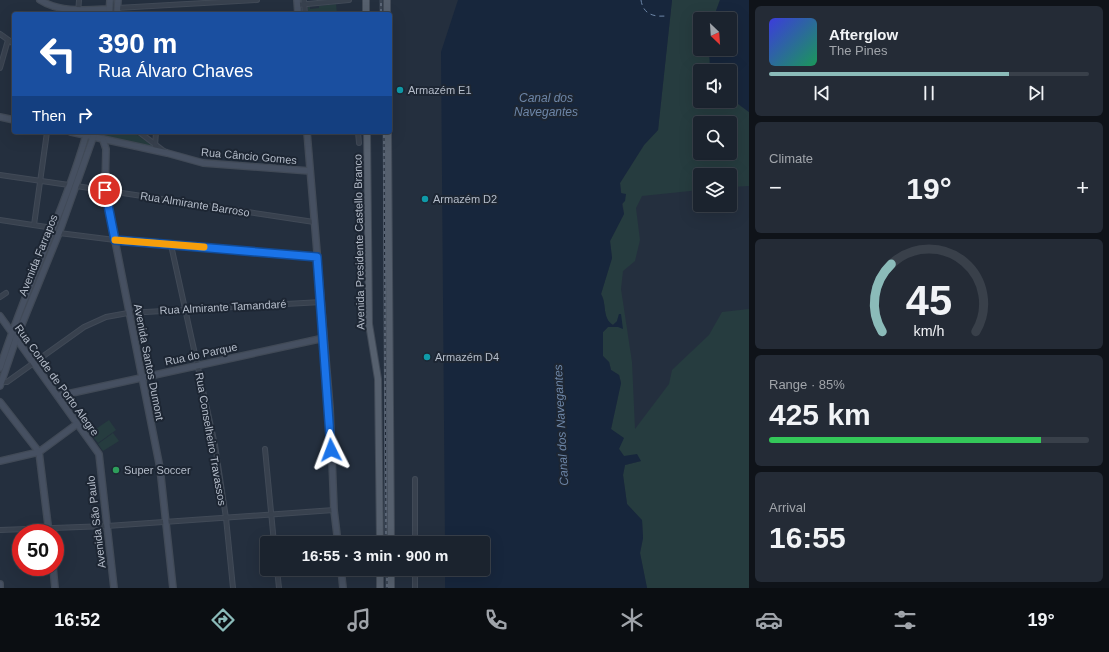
<!DOCTYPE html>
<html lang="en">
<head>
<meta charset="utf-8">
<style>
  body { margin:0; font-family:Arial,sans-serif; background:#242b36; color:#f1f3f6; height:100vh; display:flex; flex-direction:column; font-size:15px; white-space:nowrap }
  * { box-sizing:border-box; margin:0 }
  p { font-size:13px; color:#a0a4aa }
  .icon { flex:none; width:22px; height:22px; fill:none; stroke:currentColor; stroke-width:2; stroke-linecap:round; stroke-linejoin:round }
  .map { position:relative; flex:1; overflow:hidden }
  .sheet { display:flex; flex-direction:column; gap:6px; padding:6px; background:#0f1319; width:360px }
  .sheet>* { flex:none }
  .hud { position:absolute; left:12px; top:12px; width:380px; height:122px; border-radius:4px; box-shadow:0 4px 16px #0002,0 0 0 1px #39404a; background:#1a4fa0; color:#fff; overflow:hidden }
  .needle { width:26px; rotate:155deg }
  .controls { position:absolute; left:693px; top:12px; display:grid; gap:8px }
  .controls a { display:grid; place-items:center; width:44px; height:44px; border-radius:4px; background:#1b232e; box-shadow:0 4px 16px #0002,0 0 0 1px #39404a; font-size:20px }
  .speed { position:absolute; left:12px; top:524px; display:flex; gap:8px; font-size:20px; font-weight:700; text-align:center }
  .speed>* { display:grid; place-content:center; width:52px; height:52px; border-radius:50%; background:#1b232e; box-shadow:0 4px 16px #0002,0 0 0 1px #39404a; line-height:1 }
  .speed .limit { border:6px solid #d22; background:#fff; color:#111 }
  .pin { position:absolute; display:grid; place-items:center; width:34px; height:34px; color:#fff; margin:-17px; border:2px solid #fff; border-radius:50%; box-shadow:0 1px 4px #0007 }
  .me { position:absolute; width:44px; margin:-22px; rotate:357deg; stroke-linejoin:round; filter:drop-shadow(0 0 3px #0008) }
  .turn { display:flex; align-items:center; gap:14px; height:84px; padding:0 20px; font-size:18px }
  .turn .icon { width:52px; height:52px; stroke-width:2.5 }
  .turn b { display:block; font-size:28px; line-height:34px }
  .then { display:flex; align-items:center; height:38px; padding:0 20px; background:#0003; gap:8px; font-size:15px }
  .big { font-size:30px; font-weight:700; line-height:1.1 }
  .sheet .widget { flex:1; display:flex; flex-direction:column; justify-content:center; gap:6px; min-width:0; padding:0 14px; border-radius:6px; background:#242b36 }
  .sheet .dial { align-items:center; gap:0 }
  .dial svg { height:104px; overflow:visible; fill:none; stroke:#39404a; stroke-width:7; stroke-linecap:round; text-anchor:middle }
  .dial text { fill:#f1f3f6; stroke:none }
  .song { display:flex; align-items:center; gap:12px }
  .cover { width:48px; height:48px; border-radius:6px; background:linear-gradient(135deg,hsl(240 70% 55%),hsl(150 70% 35%)) }
  .played { height:4px; border-radius:2px; background:linear-gradient(90deg,#8bbbb9 75%,#39404a 75%) }
  .keys { display:flex; justify-content:space-around; direction:ltr }
  .heat { display:flex; justify-content:space-between; align-items:center; font-size:22px; direction:ltr }
  .charge { height:6px; border-radius:3px; background:linear-gradient(90deg,#34c759 85%,#39404a 0) }
  .trip { position:absolute; left:260px; top:536px; width:230px; height:40px; border-radius:4px; background:#1b232e; box-shadow:0 4px 16px #0002,0 0 0 1px #39404a; font-weight:700; line-height:40px; text-align:center }
  .tabs { display:flex; height:64px; justify-content:space-around; align-items:center; background:#0b0e12; color:#a0a4aa }
  .tabs .icon { width:28px; height:28px }
  .tabs .selected { color:#8bbbb9 }
  .tabs b { font-size:18px; color:#f1f3f6 }
  main { display:flex; flex:1; min-height:0 }
  .map>svg:first-child { display:block }
  .green { fill:#263c3f; fill-rule:evenodd }
  .water { fill:#17263c }
  .lines { fill:none; stroke-linecap:round; stroke-linejoin:round }
  .ferry { stroke:#6d86a8; stroke-width:1; stroke-dasharray:5 4; stroke-linecap:butt }
  .street-casing { stroke:#414a57; stroke-width:6 }
  .secondary-casing { stroke:#414a57; stroke-width:8 }
  .primary-casing { stroke:#414a57; stroke-width:8 }
  .street { stroke:#38414e; stroke-width:4 }
  .secondary { stroke:#465061; stroke-width:5.5 }
  .primary { stroke:#56606e; stroke-width:6 }
  .rail-casing { stroke:#5a6575; stroke-width:2.5 }
  .rail { stroke:#1d2633; stroke-width:1; stroke-dasharray:3; stroke-linecap:butt }
  .route-casing { stroke:#114b97; stroke-width:10 }
  .route { stroke:#1a73e8; stroke-width:7 }
  .slow { stroke:#f59e0b; stroke-width:7 }
  .culture-dot { fill:#0f9aa8; stroke:#1d2633; stroke-width:1.5 }
  .leisure-dot { fill:#2e9e5b; stroke:#1d2633; stroke-width:1.5 }
  .labels { text-anchor:middle; dominant-baseline:central; stroke-width:4; stroke-linejoin:round; paint-order:stroke }
  .poi-label { font-size:11px; fill:#b4bcc9; stroke:#1d2633; text-anchor:start }
  .street-label { font-size:11px; fill:#b4bcc9; stroke:#1d2633 }
  .water-label { font-size:12px; font-style:italic; fill:#6d86a8; stroke:#1d2633 }
</style>
</head>
<body>
<main>
<div class="map">
<svg width="749" height="588" viewBox="0 0 749 588">
  <rect width="100%" height="100%" fill="#242f3e"/>
  <g class="green">
    <path d="M672,0H720L713,19H700V49H709L711,71H700V101H730V98L749,112V186L730,187V175H700V190L642,196L636,208L640,240L635,261L623,271L621,289L632,362L635,429L669,384L672,370L709,335L722,312L749,309V588H647L640,553L643,538L642,521L627,504L623,475L625,465L641,461L624,456L619,449L611,429L621,383L619,375L611,370L609,362L603,356V332L608,327H618L619,314L617,322L612,325C602,318 607,304 601,294L612,258L610,241L624,214L620,183L644,145L658,130ZM700,123H730V153H700Z"/>
    <path d="M336,4L337,14H308V7L310,6V9L319,8V6Z"/>
    <path d="M99,132H133L154,147L98,135Z"/>
    <path d="M109,420L116,430L98,443L90,433Z"/>
    <path d="M113,433L119,441L103,451L98,444Z"/>
  </g>
  <g class="water">
    <path d="M458,0H672L658,130L644,145L620,183L621,193L626,194L625,201L622,204L624,214L610,241L612,258L601,294C607,304 602,318 613,325L617,321L619,314H621L623,329L618,327H608L603,332V356L609,362L611,370L619,375L621,383L611,429L624,438L619,449L624,456L637,454L641,461L625,465L623,475L627,504L642,520L643,538L640,553L647,588H445V569H483V543H445L441,52Z"/>
    <path d="M720,0H749V112L730,98V71H711L710,69L709,49H730V19H713Z"/>
  </g>
  <g class="lines">
    <path class="ferry" d="M641,0C643,14 653,17 666,16"/>
    <g class="street-casing">
      <g id="street">
        <path d="M304,0L305,14"/>
        <path d="M297,5L349,0"/>
        <path d="M117,8L257,0"/>
        <path d="M78,14L79,0"/>
        <path d="M0,34L14,44"/>
        <path d="M0,68L8,40"/>
        <path d="M139,132L165,152"/>
        <path d="M358,132L359,143"/>
        <path d="M155,146L156,132"/>
        <path d="M0,175L69,185"/>
        <path d="M76,186L314,222"/>
        <path d="M0,220L53,228"/>
        <path d="M34,225L47,132"/>
        <path d="M59,233L115,240L317,257"/>
        <path d="M171,245L215,445L226,518L233,588"/>
        <path d="M0,297L6,293"/>
        <path d="M1,382H7L84,327L106,317L128,313L322,302"/>
        <path d="M265,449L274,543"/>
        <path d="M415,479V543"/>
        <path d="M0,530L107,526L334,510"/>
        <path d="M277,569L279,588"/>
        <path d="M415,569V588"/>
      </g>
    </g>
    <g class="secondary-casing">
      <g id="secondary">
        <path d="M40,0C60,13 87,10 109,9"/>
        <path d="M297,0L298,14"/>
        <path d="M109,14L110,0"/>
        <path d="M117,14L118,0"/>
        <path d="M0,117L14,120"/>
        <path d="M71,132L167,153L203,163L310,171"/>
        <path d="M307,132L330,408L334,510L338,543"/>
        <path d="M103,140L106,149L105,190L160,468L173,588"/>
        <path d="M0,316L99,454L114,588"/>
        <path d="M0,368C25,288 64,213 87,132"/>
        <path d="M0,386L16,339L59,233L95,132"/>
        <path d="M58,396L324,338"/>
        <path d="M0,402L39,452L49,533"/>
        <path d="M0,461L39,452L77,424"/>
        <path d="M53,567L55,588"/>
        <path d="M341,569L343,588"/>
        <path d="M0,584V588"/>
      </g>
    </g>
    <g class="primary-casing">
      <g id="primary">
        <path d="M366,0V14"/>
        <path d="M387,0V14"/>
        <path d="M367,132L369,324L378,379L380,543"/>
        <path d="M388,132L391,543"/>
        <path d="M380,569V588"/>
        <path d="M391,569V588"/>
      </g>
    </g>
    <use href="#street" class="street"/>
    <use href="#secondary" class="secondary"/>
    <use href="#primary" class="primary"/>
    <g class="rail-casing">
      <g id="rail">
        <path d="M381,0V14"/>
        <path d="M384,132L386,543"/>
        <path d="M387,569V588"/>
      </g>
    </g>
    <use href="#rail" class="rail"/>
  </g>
  <g class="lines">
    <g class="route-casing">
      <path id="route" d="M105,190L115,240L317,257L331,450"/>
    </g>
    <use href="#route" class="route"/>
    <path class="slow" d="M115,240L204,247"/>
  </g>
  <g class="culture-dot">
    <circle cx="400" cy="90" r="4"/>
    <circle cx="425" cy="199" r="4"/>
    <circle cx="427" cy="357" r="4"/>
  </g>
  <circle class="leisure-dot" cx="116" cy="470" r="4"/>
  <g class="labels">
    <g class="poi-label">
      <text x="408" y="90">Armazém E1</text>
      <text x="433" y="199">Armazém D2</text>
      <text x="435" y="357">Armazém D4</text>
      <text x="124" y="470">Super Soccer</text>
    </g>
    <g class="street-label">
      <text transform="translate(249 156) rotate(5)">Rua Câncio Gomes</text>
      <text transform="translate(195 204) rotate(9)">Rua Almirante Barroso</text>
      <text transform="translate(359 242) rotate(-91)">Avenida Presidente Castello Branco</text>
      <text transform="translate(38 255) rotate(-68)">Avenida Farrapos</text>
      <text transform="translate(223 307) rotate(-3)">Rua Almirante Tamandaré</text>
      <text transform="translate(201 354) rotate(-12)">Rua do Parque</text>
      <text transform="translate(149 362) rotate(79)">Avenida Santos Dumont</text>
      <text transform="translate(57 380) rotate(54)">Rua Conde de Porto Alegre</text>
      <text transform="translate(211 439) rotate(80)">Rua Conselheiro Travassos</text>
      <text transform="translate(96 522) rotate(-97)">Avenida São Paulo</text>
    </g>
    <g class="water-label">
      <text x="546" y="98">Canal dos<tspan x="546" dy="14">Navegantes</tspan></text>
      <text transform="translate(561 425) rotate(-93)">Canal dos Navegantes</text>
    </g>
  </g>
</svg>
<div class="controls">
<a><svg class="needle" viewBox="-14 -14 28 28"><path d="M0-13l5 13h-10z" fill="#e53935"/><path d="M0 13l5-13h-10z" fill="#a0a4aa"/></svg></a>
<a><svg class="icon" aria-label="sound" viewBox="0 0 24 24"><path d="M4 9h4l5-4v14l-5-4H4zM17 9q2 3 0 6"/></svg></a>
<a><svg class="icon" aria-label="search" viewBox="0 0 24 24"><circle cx="10" cy="10" r="6"/><path d="M15 15l6 6"/></svg></a>
<a><svg class="icon" aria-label="layers" viewBox="0 0 24 24"><path d="M12 4l9 5-9 5-9-5zM3 14l9 5 9-5"/></svg></a>
</div>
<div class="speed"><div class="limit">50</div></div>
<div class="pin" style="left:105px;top:190px;background:#d93025"><svg class="icon" aria-label="arrive" viewBox="0 0 24 24"><path d="M6 21V4h12l-3 4 3 4H6"/></svg></div>
<svg class="me" style="left:331px;top:450px" viewBox="-20 -20 40 40"><path d="M0-17L14 15 0 8-14 15z" fill="#1a73e8" stroke="#fff" stroke-width="4"/></svg>
<div class="trip">16:55 · 3 min · 900 m</div>
<div class="hud">
<div class="turn"><svg class="icon" aria-label="left" viewBox="0 0 24 24"><path d="M17 20v-9H6M10 6l-5 5 5 5"/></svg><div><b>390 m</b>Rua Álvaro Chaves</div></div>
<div class="then">Then<svg class="icon" aria-label="right" viewBox="0 0 24 24"><path d="M7 20v-9h11M14 6l5 5-5 5"/></svg></div>
</div>
</div>
<section class="sheet">
<div class="widget">
<div class="song"><i class="cover"></i><div><b>Afterglow</b><p>The Pines</p></div></div>
<div class="played"></div>
<div class="keys"><svg class="icon" aria-label="previous" viewBox="0 0 24 24"><path d="M18 5L8 12l10 7zM5 5v14"/></svg><svg class="icon" aria-label="pause" viewBox="0 0 24 24"><path d="M8 5v14M16 5v14"/></svg><svg class="icon" aria-label="next" viewBox="0 0 24 24"><path d="M6 5l10 7-10 7zM19 5v14"/></svg></div>
</div>
<div class="widget"><p>Climate</p>
<div class="heat"><a>−</a><b class="big">19°</b><a>+</a></div>
</div>
<div class="widget dial"><svg viewBox="0 0 100 80">
<path d="M14 69A42 42 0 1 1 86 69"/>
<path d="M14 69A42 42 0 0 1 21 17" stroke="#8bbbb9"/>
<text x="50" y="56" font-size="32" font-weight="700">45</text>
<text x="50" y="72" font-size="11">km/h</text>
</svg></div>
<div class="widget"><p>Range · 85%</p><b class="big">425 km</b><div class="charge"></div></div>
<div class="widget"><p>Arrival</p><b class="big">16:55</b></div>
</section>
</main>
<nav class="tabs">
<b>16:52</b>
<svg class="icon selected" aria-label="directions" viewBox="0 0 24 24"><path d="M12 3l9 9-9 9-9-9zM9 14v-3h6M13 9l2 2-2 2"/></svg>
<svg class="icon" aria-label="music" viewBox="0 0 24 24"><path d="M9 18V5l10-2v13"/><circle cx="6" cy="18" r="3"/><circle cx="16" cy="16" r="3"/></svg>
<svg class="icon" aria-label="phone" viewBox="0 0 24 24"><path d="M5 4h4l2 5-3 2q2 4 5 5l2-3 5 2v4C11 20 4 13 5 4z"/></svg>
<svg class="icon" aria-label="climate" viewBox="0 0 24 24"><path d="M12 3v18M4 7l16 10M4 17L20 7"/></svg>
<svg class="icon" aria-label="car" viewBox="0 0 24 24"><path d="M5 17H2v-5l4-1 3-4h7l3 4 3 1v5h-3M9 17h6M6 11h13"/><circle cx="7" cy="17" r="2"/><circle cx="17" cy="17" r="2"/></svg>
<svg class="icon" aria-label="filters" viewBox="0 0 24 24"><path d="M4 7h16M4 17h16"/><circle cx="9" cy="7" r="2"/><circle cx="15" cy="17" r="2"/></svg>
<b>19°</b>
</nav>
</body>
</html>
